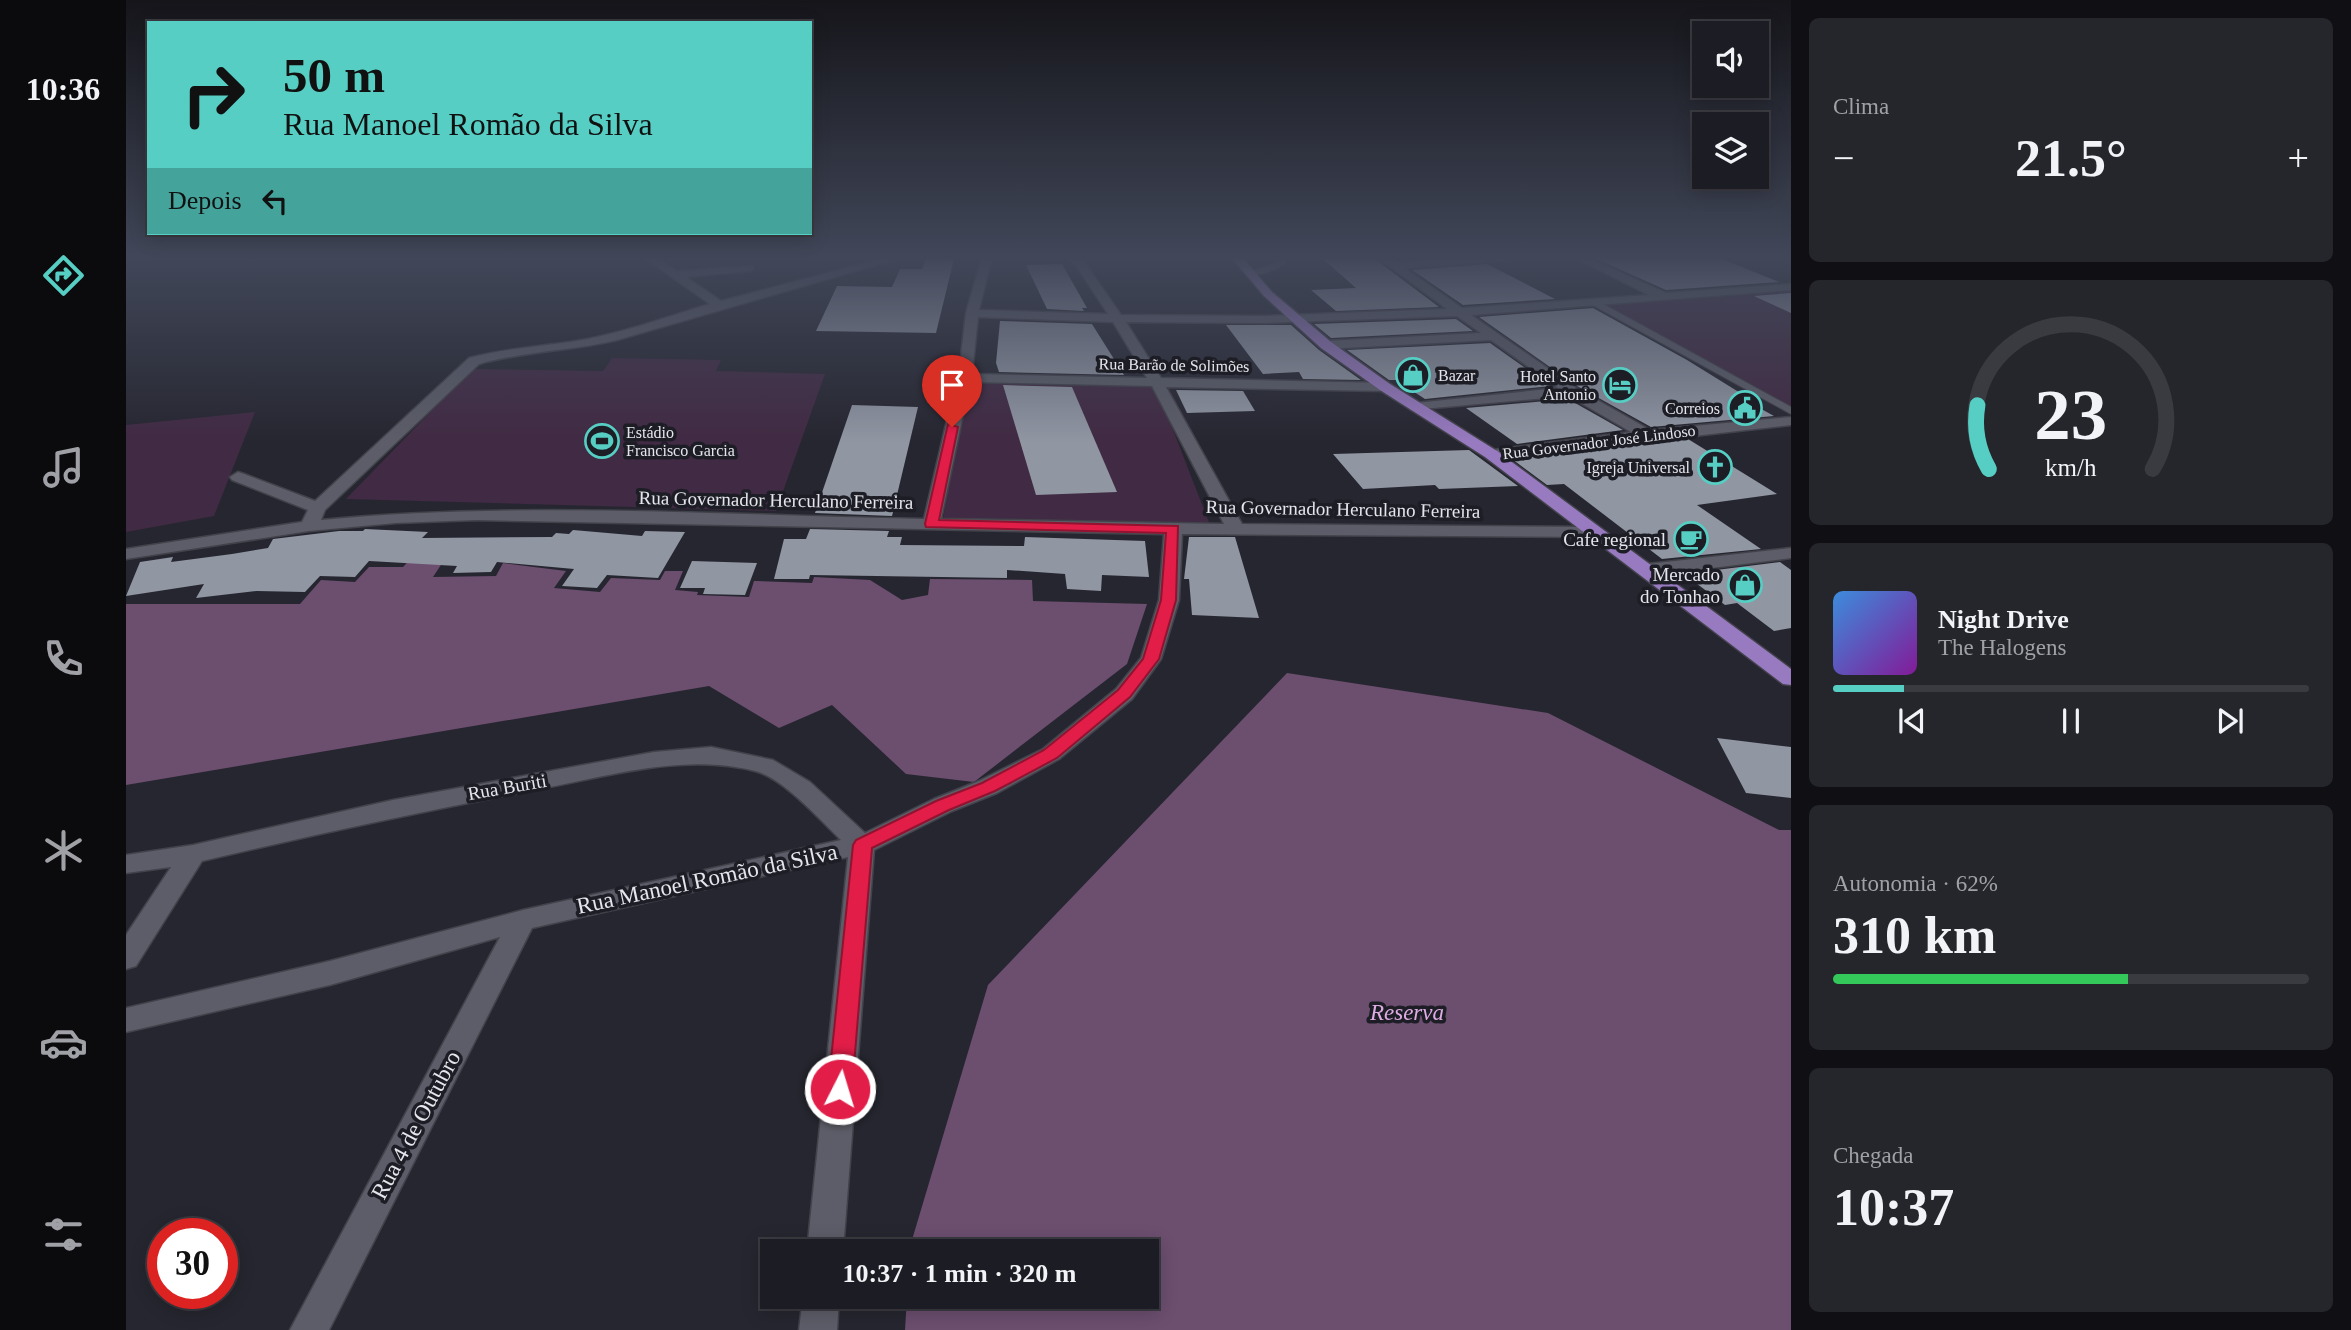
<!DOCTYPE html>
<html lang="pt">
<head>
<meta charset="utf-8">
<style>
  body { margin:0; font-family:"Times New Roman",serif; background:#25252c; color:#f1f3f6; height:100vh; display:flex; flex-direction:column; font-size:26px; white-space:nowrap }
  * { box-sizing:border-box; margin:0 }
  p { font-size:23px; color:#a0a1a6 }
  .icon { flex:none; width:38px; height:38px; fill:none; stroke:currentColor; stroke-width:2; stroke-linecap:round; stroke-linejoin:round }
  .map { position:relative; flex:1; overflow:hidden }
  .panel { display:flex; flex-direction:column; gap:18px; padding:18px; background:#0f0f14; width:560px }
  .panel>* { flex:none }
  .hud { position:absolute; left:21px; top:21px; width:665px; height:214px; border-radius:0px; box-shadow:0 4px 18px #0003,0 0 0 2px #3a3a41; background:#56cec3; color:#111; overflow:hidden }
  .buttons { position:absolute; left:1566px; top:21px; display:grid; gap:14px }
  .buttons a { display:grid; place-items:center; width:77px; height:77px; border-radius:0px; background:#1c1c24; box-shadow:0 4px 18px #0003,0 0 0 2px #3a3a41; font-size:35px }
  .speed { position:absolute; left:21px; top:1218px; display:flex; gap:14px; font-size:35px; font-weight:700; text-align:center }
  .speed>* { display:grid; place-content:center; width:91px; height:91px; border-radius:50%; background:#1c1c24; box-shadow:0 4px 18px #0003,0 0 0 2px #3a3a41; line-height:1 }
  .speed .limit { border:10px solid #d22; background:#fff; color:#111 }
  .pin { position:absolute; display:grid; place-items:center; width:60px; height:60px; color:#fff; margin:-72px -30px; border-radius:50% 50% 50% 0; rotate:-45deg; box-shadow:0 0 7px #0007 }
  .pin .icon { rotate:45deg }
  .me { position:absolute; width:77px; margin:-38px; rotate:5deg; stroke-linejoin:round; filter:drop-shadow(0 0 5px #0008) }
  .turn { display:flex; align-items:center; gap:24px; height:147px; padding:0 21px; font-size:32px }
  .turn .icon { width:91px; height:91px; stroke-width:2.5 }
  .turn b { display:block; font-size:49px; line-height:60px }
  .then { display:flex; align-items:center; height:66px; padding:0 21px; background:#0003; gap:14px; font-size:26px }
  .big { font-size:52px; font-weight:700; line-height:1.1 }
  .panel .widget { flex:1; display:flex; flex-direction:column; justify-content:center; gap:10px; min-width:0; padding:0 24px; border-radius:10px; background:#25252c }
  .panel .dial { align-items:center; gap:0 }
  .dial svg { height:182px; overflow:visible; fill:none; stroke:#3a3a41; stroke-width:7; stroke-linecap:round; text-anchor:middle }
  .dial text { fill:#f1f3f6; stroke:none }
  .song { display:flex; align-items:center; gap:21px }
  .cover { width:84px; height:84px; border-radius:10px; background:linear-gradient(135deg,hsl(210 70% 55%),hsl(290 70% 35%)) }
  .played { height:7px; border-radius:4px; background:linear-gradient(90deg,#56cec3 15%,#3a3a41 15%) }
  .keys { display:flex; justify-content:space-around; direction:ltr }
  .heat { display:flex; justify-content:space-between; align-items:center; font-size:38px; direction:ltr }
  .charge { height:10px; border-radius:5px; background:linear-gradient(90deg,#34c759 62%,#3a3a41 0) }
  .trip { position:absolute; left:634px; top:1239px; width:399px; height:70px; border-radius:0px; background:#1c1c24; box-shadow:0 4px 18px #0003,0 0 0 2px #3a3a41; font-weight:700; line-height:70px; text-align:center }
  main { display:flex; flex:1; min-height:0 }
  .dock { display:flex; flex-direction:column; width:126px; justify-content:space-around; align-items:center; background:#0b0b0e; color:#a0a1a6 }
  .dock .icon { width:49px; height:49px }
  .dock .selected { color:#56cec3 }
  .dock b { font-size:32px; color:#f1f3f6 }
  .map>svg:first-child { display:block }
  .green { fill:#412a43 }
  .forest { fill:#6c4e6f }
  .building { fill:#9096a2 }
  .lines { fill:none; stroke-linecap:round; stroke-linejoin:round }
  .lane-casing { stroke:#42424b; stroke-width:2 }
  .street-casing { stroke:#42424b; stroke-width:3 }
  .primary-casing { stroke:#42424b; stroke-width:3 }
  .lane { fill:#5c5d68; fill-rule:evenodd }
  .street { fill:#5c5d68; fill-rule:evenodd }
  .primary { fill:#987ac0; fill-rule:evenodd }
  .route { fill:#e11d48; stroke:#92132f; stroke-width:2 }
  .labels { text-anchor:middle; dominant-baseline:central; stroke-width:7; stroke-linejoin:round; paint-order:stroke }
  .far-street-label { font-size:16px; fill:#e5e5ec; stroke:#1d1d26 }
  .far-poi-label { font-size:16px; fill:#e5e5ec; stroke:#1d1d26; text-anchor:end }
  .street-label { font-size:19px; fill:#e5e5ec; stroke:#1d1d26 }
  .poi-label { font-size:19px; fill:#e5e5ec; stroke:#1d1d26; text-anchor:end }
  .near-street-label { font-size:23px; fill:#e5e5ec; stroke:#1d1d26 }
  .near-park-label { font-size:23px; font-style:italic; fill:#deace3; stroke:#1d1d26 }
</style>
</head>
<body>
<main>
<nav class="dock">
<b>10:36</b>
<svg class="icon selected" aria-label="directions" viewBox="0 0 24 24"><path d="M12 3l9 9-9 9-9-9zM9 14v-3h6M13 9l2 2-2 2"/></svg>
<svg class="icon" aria-label="music" viewBox="0 0 24 24"><path d="M9 18V5l10-2v13"/><circle cx="6" cy="18" r="3"/><circle cx="16" cy="16" r="3"/></svg>
<svg class="icon" aria-label="phone" viewBox="0 0 24 24"><path d="M5 4h4l2 5-3 2q2 4 5 5l2-3 5 2v4C11 20 4 13 5 4z"/></svg>
<svg class="icon" aria-label="climate" viewBox="0 0 24 24"><path d="M12 3v18M4 7l16 10M4 17L20 7"/></svg>
<svg class="icon" aria-label="car" viewBox="0 0 24 24"><path d="M5 17H2v-5l4-1 3-4h7l3 4 3 1v5h-3M9 17h6M6 11h13"/><circle cx="7" cy="17" r="2"/><circle cx="17" cy="17" r="2"/></svg>
<svg class="icon" aria-label="filters" viewBox="0 0 24 24"><path d="M4 7h16M4 17h16"/><circle cx="9" cy="7" r="2"/><circle cx="15" cy="17" r="2"/></svg>
</nav>
<div class="map">
<svg width="1665" height="1330" viewBox="0 0 1665 1330">
  <rect width="100%" height="100%" fill="#262630"/>
  <g class="green">
    <path d="M1665,289V408L1474,302Z"/>
    <path d="M486,358L595,360L590,371L699,374L650,511L220,499L346,369L477,371Z"/>
    <path d="M839,382L1030,386L1084,525L817,520Z"/>
    <path d="M129,412L88,516L0,532V425Z"/>
  </g>
  <g class="forest">
    <path d="M299,544L328,545L307,577L370,576L377,563L440,571L428,588L474,592L485,578L534,580L539,571H557L549,590L572,592L571,595L623,597L628,581L686,583L688,577L744,580L776,600L802,595L804,579L906,580L907,601L1021,604L1001,664L848,782L780,774L706,705L653,728L583,686L0,785V604H174L195,580L229,582L243,567H277Z"/>
    <path d="M1161,673L1422,713L1653,830H1665V1330H779L781,1297H1020V1251L783,1250L862,985Z"/>
  </g>
  <g class="building">
    <path d="M1249,257V259L1313,307L1210,311L1185,290L1230,288L1196,258Z"/>
    <path d="M1466,257H1591L1653,282L1540,290Z"/>
    <path d="M800,258L828,259L810,333L690,331L711,286L766,287L774,269H796Z"/>
    <path d="M936,264L961,308H956L958,311L921,309L900,265Z"/>
    <path d="M1361,264L1429,299L1337,305L1286,270Z"/>
    <path d="M1665,293V313L1628,296Z"/>
    <path d="M1467,308L1561,360L1616,394L1610,395L1648,416L1525,427L1451,386L1353,317Z"/>
    <path d="M1330,319L1347,331L1205,338L1188,324Z"/>
    <path d="M874,321L966,324L998,375L873,372L870,363Z"/>
    <path d="M1100,325H1165L1193,350L1235,380L1177,379L1173,372L1137,374Z"/>
    <path d="M1364,343L1425,386L1299,399L1270,380H1263L1221,350Z"/>
    <path d="M877,385L946,387L991,492L910,495Z"/>
    <path d="M1050,390L1117,391L1129,411L1061,413Z"/>
    <path d="M1442,399L1497,430L1391,444L1340,408Z"/>
    <path d="M726,405L792,407L766,516L689,513Z"/>
    <path d="M1562,439L1651,494L1571,505L1635,549L1536,559L1438,484L1421,485L1386,459Z"/>
    <path d="M1343,450L1392,486L1313,489L1309,485L1237,489L1207,454Z"/>
    <path d="M239,529L302,532L296,538L426,537L430,533L443,534L447,530L516,536L519,531L559,532L532,578L481,575L471,588L436,586L448,569L371,562L365,572L327,573L331,566L243,561L229,577L194,576L179,592L131,591L70,598L78,584L0,596L14,562L47,557L45,562L106,554L142,548L147,539L213,531H237Z"/>
    <path d="M684,529L763,531L761,537H776L774,545L898,546L899,537L1019,541L1023,577L976,575L975,591L941,589L939,574L881,570V578L684,575L683,579H648L658,539H680Z"/>
    <path d="M1063,537H1109L1133,618L1066,615L1063,579H1058Z"/>
    <path d="M566,561L631,563L619,595L577,594L579,588H554Z"/>
    <path d="M1654,562L1665,570V628L1648,631L1611,603L1599,605L1558,574Z"/>
    <path d="M1591,738L1665,747V798L1620,793Z"/>
  </g>
  <g class="lines">
    <g class="lane-casing">
      <g id="lane">
        <path d="M1147,257H1155L1160,262C1152,270 1129,278 1119,274L1149,263L1151,262Z"/>
        <path d="M1468,299L1665,407V414L1465,304L1464,302Z"/>
      </g>
    </g>
    <g class="street-casing">
      <g id="street">
        <path d="M517,257H529L551,271L627,266V270L623,271L560,277L595,301L762,257H778L491,340C445,351 398,351 353,364L199,510L195,520C395,501 597,515 798,519L834,364L840,313L856,257H866L853,310L982,314L949,264L941,257H953L957,260L995,315L1138,316L1321,309L1251,257H1263L1270,262L1390,257L1385,260L1278,268L1336,308L1523,295L1447,257H1460L1540,293L1665,284V290L1345,315L1450,388L1524,430L1665,417V425L1365,459L1357,454L1359,451L1505,432L1443,396L1285,410L1283,407L1290,403L1432,388L1365,340L1200,349L1193,345L1200,341L1355,333L1331,316L1138,323L1000,322L1035,378L1259,383L1266,387L1259,391L1040,387L1116,524L1470,527L1479,532L1470,537L1056,534L1053,600L1035,659L1006,699L933,759L871,793L826,811L748,850L717,1251H681L722,857L406,928L203,1330H164L374,937L204,985L0,1032V1008L204,961L397,910L715,840C694,820 657,778 629,771C560,753 487,775 419,788C304,810 190,834 76,861L10,966L0,969V935L45,867L0,873V855L67,845L267,800L528,752L585,747L647,760L684,782L739,833L808,799L853,781L917,749L990,689L1015,658L1033,600L1038,534L351,520L270,523L183,531L0,559V549L176,522L182,510L106,480L104,477L112,472L118,474L189,501L343,358C377,349 409,347 444,342C491,335 538,318 584,304ZM852,317L987,322L1021,378L846,374ZM844,382L1026,386L1098,524L815,519Z"/>
        <path d="M1665,548V558L1522,576L1513,570L1522,564Z"/>
        <path d="M677,1297H713L711,1330H673Z"/>
      </g>
    </g>
    <g class="primary-casing">
      <path id="primary" d="M1105,257H1116L1146,292L1205,342L1264,384L1371,451L1665,669V685L1657,684L1359,457L1254,390L1195,348L1138,296Z"/>
    </g>
    <use href="#lane" class="lane"/>
    <use href="#street" class="street"/>
    <use href="#primary" class="primary"/>
  </g>
  <linearGradient id="sky" x2="0" y2="1"><stop stop-color="#15151a"/><stop offset="0.58" stop-color="#414759"/><stop offset="1" stop-color="#414759" stop-opacity="0"/></linearGradient>
  <rect width="1665" height="443" fill="url(#sky)"/>
  <path class="route" d="M822,424L832,427L813,520L1052,526L1050,600L1033,659L1004,697L931,758L869,791L823,810L746,848L726,1089L723,1096L714,1099L706,1096L702,1089L727,845L730,840L810,801L856,783L918,750L992,690L1017,659L1035,600L1040,533L800,527L799,524Z"/>
  <defs>
    <g id="shop-ring" transform="scale(1.75)"><circle r="9.5" fill="#1d1d26" stroke="#56cec3" stroke-width="1.5"/><path d="M-5-2.5h2.3a2.7 3.5 0 0 1 5.4 0H5L5.5 6h-11ZM-1.5-2.5h3a1.5 2.3 0 0 0-3 0Z" fill="#56cec3"/></g>
    <g id="hotel-ring" transform="scale(1.75)"><circle r="9.5" fill="#1d1d26" stroke="#56cec3" stroke-width="1.5"/><path d="M-6-4.5h1.5V1H6V5H4.5V3h-9V5H-6ZM-4 0a1.8 1.8 0 1 1 3.6 0ZM.5 0V-2.5h3Q6-2.5 6 0Z" fill="#56cec3"/></g>
    <g id="civic-ring" transform="scale(1.75)"><circle r="9.5" fill="#1d1d26" stroke="#56cec3" stroke-width="1.5"/><path d="M-.6-6.5H3V-4.5H.6V-3L4-1V1h2V6H-6V1h2V-1L-.6-3ZM-1.2 2.5V6h2.4V2.5Z" fill="#56cec3"/></g>
    <g id="stadium-ring" transform="scale(1.75)"><circle r="9.5" fill="#1d1d26" stroke="#56cec3" stroke-width="1.5"/><path d="M0-5a6.5 5 0 1 0 0 10a6.5 5 0 1 0 0-10ZM-3.5-1.8h7v3.6h-7Z" fill="#56cec3"/></g>
    <g id="church-ring" transform="scale(1.75)"><circle r="9.5" fill="#1d1d26" stroke="#56cec3" stroke-width="1.5"/><path d="M-1.2-6h2.4v3.5h3.3v2.4h-3.3V6h-2.4V-.1h-3.3v-2.4h3.3Z" fill="#56cec3"/></g>
    <g id="cafe-ring" transform="scale(1.75)"><circle r="9.5" fill="#1d1d26" stroke="#56cec3" stroke-width="1.5"/><path d="M-5.5-4.5H6V0H3Q3 3.5 0 3.5H-2.5Q-5.5 3.5-5.5 0ZM3-3.2v2h1.7v-2ZM-6 4.5H4V6H-6Z" fill="#56cec3"/></g>
  </defs>
  <g fill-rule="evenodd">
    <use href="#shop-ring" x="1287" y="375"/>
    <use href="#hotel-ring" x="1494" y="385"/>
    <use href="#civic-ring" x="1619" y="408"/>
    <use href="#stadium-ring" x="476" y="441"/>
    <use href="#church-ring" x="1589" y="467"/>
    <use href="#cafe-ring" x="1565" y="539"/>
    <use href="#shop-ring" x="1619" y="585"/>
  </g>
  <g class="labels">
    <g class="far-street-label">
      <text transform="translate(1048 365) rotate(1)">Rua Barão de Solimões</text>
      <text transform="translate(1473 442) rotate(-7)">Rua Governador José Lindoso</text>
    </g>
    <g class="far-poi-label">
      <text x="1312" y="375" text-anchor="start">Bazar</text>
      <text x="1470" y="376">Hotel Santo<tspan x="1470" dy="18">Antonio</tspan></text>
      <text x="1594" y="408">Correios</text>
      <text x="500" y="432" text-anchor="start">Estádio<tspan x="500" dy="18">Francisco Garcia</tspan></text>
      <text x="1564" y="467">Igreja Universal</text>
    </g>
    <g class="street-label">
      <text transform="translate(650 500) rotate(1)">Rua Governador Herculano Ferreira</text>
      <text transform="translate(1217 509) rotate(1)">Rua Governador Herculano Ferreira</text>
      <text transform="translate(381 787) rotate(-10)">Rua Buriti</text>
    </g>
    <g class="poi-label">
      <text x="1540" y="539">Cafe regional</text>
      <text x="1594" y="574">Mercado<tspan x="1594" dy="22">do Tonhao</tspan></text>
    </g>
    <g class="near-street-label">
      <text transform="translate(581 879) rotate(-12)">Rua Manoel Romão da Silva</text>
      <text transform="translate(290 1125) rotate(-62)">Rua 4 de Outubro</text>
    </g>
    <g class="near-park-label">
      <text x="1281" y="1012">Reserva</text>
    </g>
  </g>
</svg>
<div class="buttons">
<a><svg class="icon" aria-label="sound" viewBox="0 0 24 24"><path d="M4 9h4l5-4v14l-5-4H4zM17 9q2 3 0 6"/></svg></a>
<a><svg class="icon" aria-label="layers" viewBox="0 0 24 24"><path d="M12 4l9 5-9 5-9-5zM3 14l9 5 9-5"/></svg></a>
</div>
<div class="speed"><div class="limit">30</div></div>
<div class="pin" style="left:826px;top:427px;background:#d93025"><svg class="icon" aria-label="arrive" viewBox="0 0 24 24"><path d="M6 21V4h12l-3 4 3 4H6"/></svg></div>
<svg class="me" style="left:714px;top:1089px" viewBox="-20 -20 40 40"><circle r="17" fill="#e11d48" stroke="#fff" stroke-width="3"/><path d="M0-11L8 9 0 5-8 9z" fill="#fff"/></svg>
<div class="trip">10:37 · 1 min · 320 m</div>
<div class="hud">
<div class="turn"><svg class="icon" aria-label="right" viewBox="0 0 24 24"><path d="M7 20v-9h11M14 6l5 5-5 5"/></svg><div><b>50 m</b>Rua Manoel Romão da Silva</div></div>
<div class="then">Depois<svg class="icon" aria-label="left" viewBox="0 0 24 24"><path d="M17 20v-9H6M10 6l-5 5 5 5"/></svg></div>
</div>
</div>
<section class="panel">
<div class="widget"><p>Clima</p>
<div class="heat"><a>−</a><b class="big">21.5°</b><a>+</a></div>
</div>
<div class="widget dial"><svg viewBox="0 0 100 80">
<path d="M14 69A42 42 0 1 1 86 69"/>
<path d="M14 69A42 42 0 0 1 9 41" stroke="#56cec3"/>
<text x="50" y="56" font-size="32" font-weight="700">23</text>
<text x="50" y="72" font-size="11">km/h</text>
</svg></div>
<div class="widget">
<div class="song"><i class="cover"></i><div><b>Night Drive</b><p>The Halogens</p></div></div>
<div class="played"></div>
<div class="keys"><svg class="icon" aria-label="previous" viewBox="0 0 24 24"><path d="M18 5L8 12l10 7zM5 5v14"/></svg><svg class="icon" aria-label="pause" viewBox="0 0 24 24"><path d="M8 5v14M16 5v14"/></svg><svg class="icon" aria-label="next" viewBox="0 0 24 24"><path d="M6 5l10 7-10 7zM19 5v14"/></svg></div>
</div>
<div class="widget"><p>Autonomia · 62%</p><b class="big">310 km</b><div class="charge"></div></div>
<div class="widget"><p>Chegada</p><b class="big">10:37</b></div>
</section>
</main>
</body>
</html>
